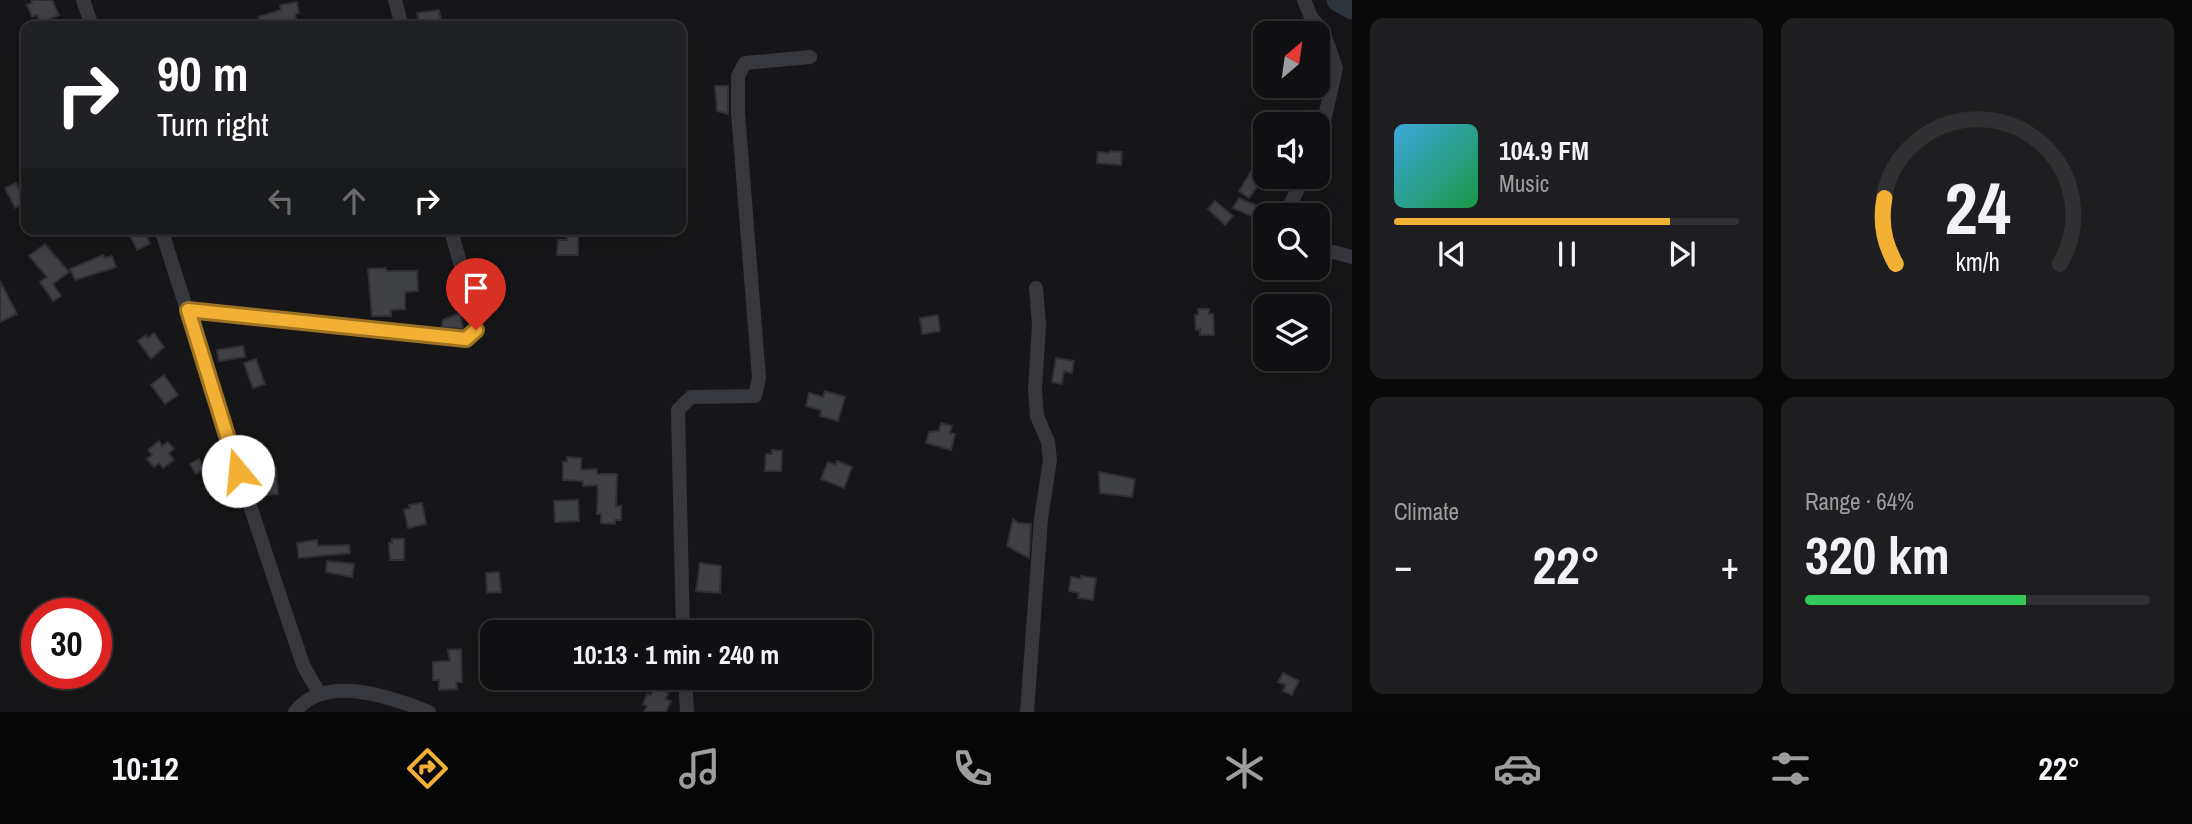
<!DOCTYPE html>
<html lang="en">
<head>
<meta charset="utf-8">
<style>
  body { margin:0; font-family:"Archivo Narrow",sans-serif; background:#1e1e20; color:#f1f3f6; height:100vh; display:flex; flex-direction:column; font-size:26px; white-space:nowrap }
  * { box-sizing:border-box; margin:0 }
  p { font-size:23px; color:#9c9d9f }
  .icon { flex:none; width:38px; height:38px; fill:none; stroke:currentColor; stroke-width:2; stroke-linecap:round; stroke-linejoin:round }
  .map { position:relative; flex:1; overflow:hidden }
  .details { display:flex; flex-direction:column; gap:18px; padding:18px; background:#09090a; width:840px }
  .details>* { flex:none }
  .top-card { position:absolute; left:21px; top:21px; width:665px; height:214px; border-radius:14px; box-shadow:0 7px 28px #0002,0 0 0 2px #303032; background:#202124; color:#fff; overflow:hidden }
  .needle { width:46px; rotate:29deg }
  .controls { position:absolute; left:1253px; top:21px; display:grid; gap:14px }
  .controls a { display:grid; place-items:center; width:77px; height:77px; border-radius:14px; background:#101012; box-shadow:0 7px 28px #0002,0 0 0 2px #303032; font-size:35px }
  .speed { position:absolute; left:21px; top:598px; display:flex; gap:14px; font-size:35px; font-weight:700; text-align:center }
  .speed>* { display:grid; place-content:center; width:91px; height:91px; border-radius:50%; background:#101012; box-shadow:0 7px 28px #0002,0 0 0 2px #303032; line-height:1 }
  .speed .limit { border:10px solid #d22; background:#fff; color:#111 }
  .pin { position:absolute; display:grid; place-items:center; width:60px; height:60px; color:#fff; margin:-72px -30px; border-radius:50% 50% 50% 0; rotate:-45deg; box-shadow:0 0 7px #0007 }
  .pin .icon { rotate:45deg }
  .me { position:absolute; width:77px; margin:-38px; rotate:343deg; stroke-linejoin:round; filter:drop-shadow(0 0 5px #0008) }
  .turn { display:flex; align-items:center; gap:24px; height:147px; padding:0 21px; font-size:32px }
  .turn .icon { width:91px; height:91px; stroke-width:2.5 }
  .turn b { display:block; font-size:49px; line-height:60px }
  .lanes { display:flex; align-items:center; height:66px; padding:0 21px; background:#0003; justify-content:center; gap:35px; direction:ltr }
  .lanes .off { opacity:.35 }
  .big { font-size:52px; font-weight:700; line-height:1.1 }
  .details .card { flex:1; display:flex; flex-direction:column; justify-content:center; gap:10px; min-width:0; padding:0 24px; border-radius:14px; background:#1e1e20 }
  .details .dial { align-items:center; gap:0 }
  .dial svg { height:182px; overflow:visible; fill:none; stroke:#303032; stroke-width:7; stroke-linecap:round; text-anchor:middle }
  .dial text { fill:#f1f3f6; stroke:none }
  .song { display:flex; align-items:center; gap:21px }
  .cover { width:84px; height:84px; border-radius:10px; background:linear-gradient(135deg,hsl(200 70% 55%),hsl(140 70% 35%)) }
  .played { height:7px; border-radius:4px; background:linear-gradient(90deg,#f2b134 80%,#303032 80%) }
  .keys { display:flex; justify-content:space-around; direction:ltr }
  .heat { display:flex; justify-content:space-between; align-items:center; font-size:38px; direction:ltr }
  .charge { height:10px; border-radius:5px; background:linear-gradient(90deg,#34c759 64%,#303032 0) }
  .details .tiles { flex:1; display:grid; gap:18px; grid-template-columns:repeat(2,1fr) }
  .trip { position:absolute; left:480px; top:620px; width:392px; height:70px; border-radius:14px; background:#101012; box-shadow:0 7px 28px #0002,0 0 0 2px #303032; font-weight:700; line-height:70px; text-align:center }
  .tabs { display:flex; height:112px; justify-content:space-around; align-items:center; background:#060607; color:#9c9d9f }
  .tabs .icon { width:49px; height:49px }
  .tabs .selected { color:#f2b134 }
  .tabs b { font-size:32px; color:#f1f3f6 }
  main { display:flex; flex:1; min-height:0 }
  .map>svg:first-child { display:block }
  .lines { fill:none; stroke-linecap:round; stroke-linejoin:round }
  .river { stroke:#2c353c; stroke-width:23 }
  .building { fill:#404145; stroke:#303034; stroke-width:2 }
  .street { stroke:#37383d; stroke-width:14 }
  .route-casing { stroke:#9d7322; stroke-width:18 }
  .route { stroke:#f2b134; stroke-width:12 }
</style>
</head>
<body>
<main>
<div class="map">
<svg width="1352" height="712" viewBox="0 0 1352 712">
  <rect width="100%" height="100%" fill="#161618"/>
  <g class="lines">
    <path class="river" d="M1338,0L1352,8"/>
  </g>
  <g class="building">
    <path d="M31,0H52L59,15L41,23L37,15L32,17L27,5L32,3Z"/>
    <path d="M297,2L299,13L295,14L296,19L262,26L258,17L281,10L280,5Z"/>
    <path d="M439,10L442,26H419L417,13Z"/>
    <path d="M715,86H728V114L717,111Z"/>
    <path d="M1110,151L1122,152L1121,165L1097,163L1098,152L1109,153Z"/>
    <path d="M1253,168L1265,173V176L1249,198L1239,191Z"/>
    <path d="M16,183L25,203L15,208L5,188Z"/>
    <path d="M1239,198L1263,208L1258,219L1233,208Z"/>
    <path d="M1215,201L1233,216L1225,225L1208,209Z"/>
    <path d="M143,229L150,244L137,250L130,235Z"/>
    <path d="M567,234H578V255H557L558,240H567Z"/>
    <path d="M45,244L69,272L53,284L61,296L53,301L40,282L47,277L29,256Z"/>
    <path d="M103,255L105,258L112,256L116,267L75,280L70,269Z"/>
    <path d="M386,268V271H417L418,291L405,292V309L391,310V316H372L368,269Z"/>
    <path d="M0,281L17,314L0,322Z"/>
    <path d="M1198,309H1209V314H1213L1214,335H1200V329L1196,330L1195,315H1198Z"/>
    <path d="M460,313L463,329L442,327L443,320Z"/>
    <path d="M938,315L940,331L922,334L920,318Z"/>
    <path d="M154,333L164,347L151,359L138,341L146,335L148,338Z"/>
    <path d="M243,346L245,357L219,361L217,350Z"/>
    <path d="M1056,358L1074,361L1072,373L1064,371L1062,384L1052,382Z"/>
    <path d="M256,359L265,384L253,388L244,363Z"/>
    <path d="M164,375L178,395L165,404L151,385Z"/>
    <path d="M825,391L845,397L838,421L820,416L821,410L806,406L809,393L823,397Z"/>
    <path d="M941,423L952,426L950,433L955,434L951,450L926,443L929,432L939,431Z"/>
    <path d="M159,441L162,446L168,442L174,449L169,453L174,460L163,468L159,463L154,467L147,459L152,455L148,450Z"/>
    <path d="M772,450L782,451L781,471H765L766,454H772Z"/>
    <path d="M567,457L581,458V470L597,469V474H617L616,506H621V520H615V524L601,523V514H597L598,485L583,486V481L563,480V462H567Z"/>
    <path d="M199,459L204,468L214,463L216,466L222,463L228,475L208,485L201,471L196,474L190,464Z"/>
    <path d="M837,461L852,467L844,488L821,479L828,462L836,465Z"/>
    <path d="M276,468L278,494L257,496L252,480L259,479L258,470Z"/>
    <path d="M1099,472L1135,479L1132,497L1100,493Z"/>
    <path d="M578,500L579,521L555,522L554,501Z"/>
    <path d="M422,503L426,524L408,528L404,510L410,508L409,505Z"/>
    <path d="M1013,519L1018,523L1031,524L1029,558L1007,546Z"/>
    <path d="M392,539H404V560H390L389,543H392Z"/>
    <path d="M317,540L318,546L349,545L350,553L299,558L297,543Z"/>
    <path d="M327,561L354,564L352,577L326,572Z"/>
    <path d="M700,563L721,566L720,593L696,591Z"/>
    <path d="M499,572L501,592L487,593L486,573Z"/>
    <path d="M1081,576L1096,578L1093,600L1078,598L1079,593L1069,591L1071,577L1081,579Z"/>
    <path d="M461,649L462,682H456L457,689L439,690V680H433V662L450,661L448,650Z"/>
    <path d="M1283,673L1299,681L1292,695L1283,691L1286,685L1278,682Z"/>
    <path d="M655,687L668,693L666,699L671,701L666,712H644L647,706L643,704L647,694L651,695Z"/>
  </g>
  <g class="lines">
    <g class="street">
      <path d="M83,0L92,26"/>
      <path d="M395,0L402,26"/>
      <path d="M1304,0L1311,17L1323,31L1336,68L1318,147"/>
      <path d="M1285,215L1304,177"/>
      <path d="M161,229C208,375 254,522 304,667L319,693"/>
      <path d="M1318,248L1352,257"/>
      <path d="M188,310L466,339L476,330C474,295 458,263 451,229"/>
      <path d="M683,632L678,410L691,397L755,396L759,378L738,113V76L745,63L810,57"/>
      <path d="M685,677L687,712"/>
      <path d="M295,712C325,673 391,697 429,712"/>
      <path d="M1027,712L1041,519L1050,460L1048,442L1037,416L1035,390L1039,325L1036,288"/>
    </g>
  </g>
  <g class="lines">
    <g class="route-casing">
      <path id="route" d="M238,471L188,310L466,339L476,330"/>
    </g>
    <use href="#route" class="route"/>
  </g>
</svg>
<div class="controls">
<a><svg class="needle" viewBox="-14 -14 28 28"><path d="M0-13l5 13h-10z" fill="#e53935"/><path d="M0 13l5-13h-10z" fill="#9c9d9f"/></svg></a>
<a><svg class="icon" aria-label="sound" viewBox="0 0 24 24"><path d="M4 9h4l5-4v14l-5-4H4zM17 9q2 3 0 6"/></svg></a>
<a><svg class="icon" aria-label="search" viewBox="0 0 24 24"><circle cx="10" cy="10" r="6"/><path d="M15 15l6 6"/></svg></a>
<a><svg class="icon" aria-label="layers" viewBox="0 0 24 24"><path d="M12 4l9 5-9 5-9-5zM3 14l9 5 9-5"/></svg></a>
</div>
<div class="speed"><div class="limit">30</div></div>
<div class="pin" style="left:476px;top:330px;background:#d93025"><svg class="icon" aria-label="arrive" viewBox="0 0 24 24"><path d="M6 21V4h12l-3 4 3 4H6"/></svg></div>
<svg class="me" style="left:238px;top:471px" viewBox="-20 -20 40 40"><circle r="19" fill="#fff"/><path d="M0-13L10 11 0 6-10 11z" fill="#f2b134"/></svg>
<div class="trip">10:13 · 1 min · 240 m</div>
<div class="top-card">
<div class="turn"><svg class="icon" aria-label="right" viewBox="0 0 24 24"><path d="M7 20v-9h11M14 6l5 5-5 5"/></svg><div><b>90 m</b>Turn right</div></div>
<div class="lanes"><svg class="icon off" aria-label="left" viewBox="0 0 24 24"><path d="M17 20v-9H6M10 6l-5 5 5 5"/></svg><svg class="icon off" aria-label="ahead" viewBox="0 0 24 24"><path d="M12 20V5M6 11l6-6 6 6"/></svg><svg class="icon" aria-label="right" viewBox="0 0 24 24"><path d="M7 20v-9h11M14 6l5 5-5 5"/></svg></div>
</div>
</div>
<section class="details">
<div class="tiles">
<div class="card">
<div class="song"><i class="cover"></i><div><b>104.9 FM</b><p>Music</p></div></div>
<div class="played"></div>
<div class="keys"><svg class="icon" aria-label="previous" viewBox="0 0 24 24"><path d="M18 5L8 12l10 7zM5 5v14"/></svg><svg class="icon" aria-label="pause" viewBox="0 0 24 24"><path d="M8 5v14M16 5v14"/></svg><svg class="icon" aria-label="next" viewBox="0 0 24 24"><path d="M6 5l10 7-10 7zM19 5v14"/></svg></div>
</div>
<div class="card dial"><svg viewBox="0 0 100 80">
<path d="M14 69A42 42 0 1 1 86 69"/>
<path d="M14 69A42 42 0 0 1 9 40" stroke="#f2b134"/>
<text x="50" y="56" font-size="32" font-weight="700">24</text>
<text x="50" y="72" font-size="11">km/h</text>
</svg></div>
<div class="card"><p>Climate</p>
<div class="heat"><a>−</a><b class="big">22°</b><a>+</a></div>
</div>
<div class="card"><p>Range · 64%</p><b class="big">320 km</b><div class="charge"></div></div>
</div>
</section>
</main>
<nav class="tabs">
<b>10:12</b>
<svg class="icon selected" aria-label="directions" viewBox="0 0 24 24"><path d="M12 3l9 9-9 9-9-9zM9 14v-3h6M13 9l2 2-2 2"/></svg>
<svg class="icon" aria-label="music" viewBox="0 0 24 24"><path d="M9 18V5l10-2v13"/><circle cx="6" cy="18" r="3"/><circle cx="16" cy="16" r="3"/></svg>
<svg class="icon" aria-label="phone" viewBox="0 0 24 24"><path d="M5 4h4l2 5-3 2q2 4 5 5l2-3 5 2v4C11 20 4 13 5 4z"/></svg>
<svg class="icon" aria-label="climate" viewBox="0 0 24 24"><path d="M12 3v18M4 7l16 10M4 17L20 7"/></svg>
<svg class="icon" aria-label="car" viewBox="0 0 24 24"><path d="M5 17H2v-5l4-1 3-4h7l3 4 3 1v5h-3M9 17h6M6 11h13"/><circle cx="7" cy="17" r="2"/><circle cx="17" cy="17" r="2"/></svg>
<svg class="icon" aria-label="filters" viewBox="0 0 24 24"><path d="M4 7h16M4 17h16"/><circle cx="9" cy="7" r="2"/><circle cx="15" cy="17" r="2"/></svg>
<b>22°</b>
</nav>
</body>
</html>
